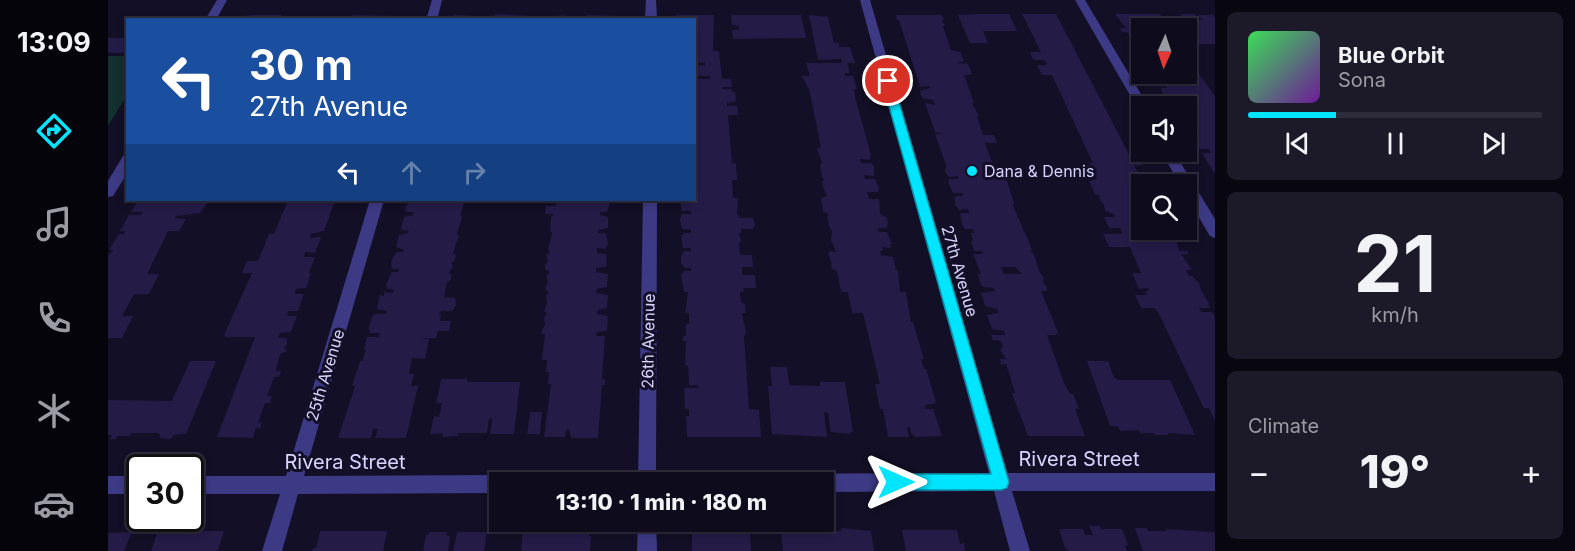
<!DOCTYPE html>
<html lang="en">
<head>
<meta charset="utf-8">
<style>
  body { margin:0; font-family:Inter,sans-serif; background:#1c1929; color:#f1f3f6; height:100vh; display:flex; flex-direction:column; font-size:22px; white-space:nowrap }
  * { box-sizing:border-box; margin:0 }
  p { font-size:20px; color:#9b9ba3 }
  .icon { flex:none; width:33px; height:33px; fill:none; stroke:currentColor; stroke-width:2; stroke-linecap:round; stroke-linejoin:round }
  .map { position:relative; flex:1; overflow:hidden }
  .sheet { display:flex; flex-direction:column; gap:12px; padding:12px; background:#08060f; width:360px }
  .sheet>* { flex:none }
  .hud { position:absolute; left:18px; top:18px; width:570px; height:183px; border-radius:0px; box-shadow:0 3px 9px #0003,0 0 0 2px #2e2b3b; background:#1a4fa0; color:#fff; overflow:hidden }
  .needle { width:39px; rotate:183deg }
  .controls { position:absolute; left:1023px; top:18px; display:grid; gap:12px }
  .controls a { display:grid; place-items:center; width:66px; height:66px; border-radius:0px; background:#0e0b1c; box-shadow:0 3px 9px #0003,0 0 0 2px #2e2b3b; font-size:30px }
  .speed { position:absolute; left:18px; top:454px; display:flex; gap:12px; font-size:30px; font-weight:700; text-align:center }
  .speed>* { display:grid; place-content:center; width:78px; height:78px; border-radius:50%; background:#0e0b1c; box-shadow:0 3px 9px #0003,0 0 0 2px #2e2b3b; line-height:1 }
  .speed .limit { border:3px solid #111; border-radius:9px; background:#fff; color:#111 }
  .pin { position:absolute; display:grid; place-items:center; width:51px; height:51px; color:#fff; margin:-26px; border:3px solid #fff; border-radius:50%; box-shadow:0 2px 6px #0007 }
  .me { position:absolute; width:66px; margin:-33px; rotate:90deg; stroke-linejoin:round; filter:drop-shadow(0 0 4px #0008) }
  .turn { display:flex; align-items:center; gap:21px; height:126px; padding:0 24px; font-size:27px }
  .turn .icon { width:78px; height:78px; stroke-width:2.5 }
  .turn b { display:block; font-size:42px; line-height:51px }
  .lanes { display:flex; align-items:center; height:57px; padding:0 24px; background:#0003; justify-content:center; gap:30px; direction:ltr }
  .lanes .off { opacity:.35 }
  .big { font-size:45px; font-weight:800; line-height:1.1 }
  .sheet .card { flex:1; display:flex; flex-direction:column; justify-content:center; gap:9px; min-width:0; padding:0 21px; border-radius:9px; background:#1c1929 }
  .sheet .dial { align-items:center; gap:0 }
  .dial b { font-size:78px; line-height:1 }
  .song { display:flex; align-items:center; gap:18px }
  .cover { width:72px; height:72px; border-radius:9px; background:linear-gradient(135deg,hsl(130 70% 55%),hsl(280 70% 35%)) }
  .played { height:6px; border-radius:3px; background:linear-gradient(90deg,#00e5ff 30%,#2e2b3b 30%) }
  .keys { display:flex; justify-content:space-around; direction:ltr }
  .heat { display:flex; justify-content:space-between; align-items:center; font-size:33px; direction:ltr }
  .trip { position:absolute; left:381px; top:472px; width:345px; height:60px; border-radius:0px; background:#0e0b1c; box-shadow:0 3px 9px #0003,0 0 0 2px #2e2b3b; font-weight:800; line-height:60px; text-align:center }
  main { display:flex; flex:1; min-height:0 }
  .menu { display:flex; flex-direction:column; width:108px; justify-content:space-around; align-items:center; background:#06040b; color:#9b9ba3 }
  .menu .icon { width:42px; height:42px }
  .menu .selected { color:#00e5ff }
  .menu b { font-size:27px; color:#f1f3f6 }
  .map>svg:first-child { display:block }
  .green { fill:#12302f }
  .building { fill:#241b47; fill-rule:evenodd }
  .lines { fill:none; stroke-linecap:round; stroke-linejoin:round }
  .minor { fill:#3d3a85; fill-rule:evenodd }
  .route { fill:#00e5ff; stroke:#0095a6; stroke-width:1.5 }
  .poi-dot { fill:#00e5ff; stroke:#130f26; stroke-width:2 }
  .labels { text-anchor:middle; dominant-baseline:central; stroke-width:6; stroke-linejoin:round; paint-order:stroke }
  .poi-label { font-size:16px; fill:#d9d4ff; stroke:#130f26; text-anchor:start }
  .street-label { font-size:16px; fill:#d9d4ff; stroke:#130f26 }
  .near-street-label { font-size:20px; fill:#d9d4ff; stroke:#130f26 }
</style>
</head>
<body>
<main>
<nav class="menu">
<b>13:09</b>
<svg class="icon selected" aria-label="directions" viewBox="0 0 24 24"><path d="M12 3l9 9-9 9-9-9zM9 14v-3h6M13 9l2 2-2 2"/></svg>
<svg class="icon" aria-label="music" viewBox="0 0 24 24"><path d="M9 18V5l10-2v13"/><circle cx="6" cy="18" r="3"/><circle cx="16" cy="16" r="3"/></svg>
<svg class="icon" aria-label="phone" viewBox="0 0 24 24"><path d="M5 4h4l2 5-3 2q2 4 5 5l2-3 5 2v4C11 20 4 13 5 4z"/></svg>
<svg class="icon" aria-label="climate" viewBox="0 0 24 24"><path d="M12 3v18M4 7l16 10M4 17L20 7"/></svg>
<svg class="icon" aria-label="car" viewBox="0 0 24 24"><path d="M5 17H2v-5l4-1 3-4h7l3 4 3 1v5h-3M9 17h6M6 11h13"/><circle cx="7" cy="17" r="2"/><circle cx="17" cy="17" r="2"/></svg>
</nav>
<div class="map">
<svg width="1107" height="551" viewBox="0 0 1107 551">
  <rect width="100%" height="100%" fill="#130f26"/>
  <path class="green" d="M0,56H19V95L0,126Z"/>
  <g class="building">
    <path d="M387,14L439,17L457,15V20H386Z"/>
    <path d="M868,14H901L909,31H875L880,43H862L850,15Z"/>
    <path d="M914,14H948L1025,162H1033L1035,165L1026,166L1035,179H1023L1024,181H1035L1037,184H1034L1032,196L1034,230L1069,232L1071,236L1063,235L1069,243L1071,251H1079L1081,254H1073L1084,270H1078L1081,276H1084L1091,283L1093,290L1102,305L1100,304L1102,308H1091L1093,312H1104L1107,317V421L1101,408H1096L1050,312L1046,308H1033L1027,295H1039L1037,291H1041L1040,288L1031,289L1024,273H1033L1022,247H1001L995,234H1014V232L1012,228H1001L996,217H1007L1006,214L997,211L996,205L991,198L992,196L987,194L981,181L989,179L981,163H985L944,75H934L929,65H939L937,60H925L922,52H933Z"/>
    <path d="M1007,14H1052L1054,18H1065L1072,28H1034V33H1021L1014,32L1012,28H1018Z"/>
    <path d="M1072,14H1087L1091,20H1094L1090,15H1105L1107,18V44H1089L1072,18H1075Z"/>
    <path d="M145,15H173L175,17L173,20H125L126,17Z"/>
    <path d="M244,15L291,16L289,20L241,19Z"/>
    <path d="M345,15L367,16H376L375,20H344Z"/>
    <path d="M479,15L516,16L515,20H478Z"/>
    <path d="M568,15H606L605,51H611L614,79H623L624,87H614L615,89H623L624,92H627L628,101L619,103V106H629L630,115H620L624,163H628L629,180H624L625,197L630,199L629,214L632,218H645L647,225L645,229H633V233H631L633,241L631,243L632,255H644L645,267H634V275H647L648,288H635L636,292H632L633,302L637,304L638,313H634L638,333L636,336L641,409L651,410L653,437H579L578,416H581V409H577L576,388H590V385H581L580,365L577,366L578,341H575V336H578V324H581V313H577L580,292H576L573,275L576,271H583V268H577L573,263V256L576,251H583V248H575L573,238L576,233H583V230L574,229L572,219L574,214H583V211H574L572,202L574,200H586V79H602V76H586V65H597V63H586V20H568Z"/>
    <path d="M623,15H693L698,38L625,39L624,30H631V26L624,25Z"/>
    <path d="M701,15L720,17L726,43H731V47H742L747,63H739L742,73H737V76H745L749,89H746L747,97L763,155L762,160L752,159L753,163H763L766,166V176L756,175L757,179H767L771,188L770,192H759L761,199H771L772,214L779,218L780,224L779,228H770L771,232H779L784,244H782L783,248L774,247L775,251H772L773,255L785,257L788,269H786L790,271L792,292H798L803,322H805L816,359H813L816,369H818L828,402L825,404L817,405L818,409H825L834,436L808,437L803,433L802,427H799L801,437H780L775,409H772L767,384H772L755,313H744L740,292H733L729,271L723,268L724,263L720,254L722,251L728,252L723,240L724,232L721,226L719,216L721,214L715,212L713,198L719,196L716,190L714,182L716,180L714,177L712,165L714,163L709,149L713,147L701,89L694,76H702L698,63H734L733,59L710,60Z"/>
    <path d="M788,15H834L836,20H834L837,26H835L843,50L852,52L856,61L849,63L860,64L864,74L854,76L857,77L866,103H864L871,116L869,117L875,135H886L889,143H877L886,167L897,166L901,176H890L899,181L906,203L905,206L924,249L922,251L926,254L931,271L936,278L935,282L939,288L938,291H933L950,332L948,335H939L956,383L962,394H965L971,409H967L977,436H920L904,393H907L898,364L893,365L892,359H898L892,350L895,346L893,341L885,340L883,335H897L896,331L884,329L879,315L891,313L889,309L877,306L873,293L887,291L886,288L876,287L873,285L870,274H873L865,254H875L874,251H866L863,241H865L863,233H866L865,229H857L854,225L852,213H861L860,209L851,210L847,205V196H855L854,193H845L840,182L841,179H850V176L841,177L837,172L838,165L827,134H836L827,132L817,103L827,105L825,100L814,98L812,91L822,88L821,86L812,87L791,20H789ZM893,267H907L914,274H896Z"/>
    <path d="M194,16L201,17L229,16L227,20H192Z"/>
    <path d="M1022,37L1030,40L1029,37H1034V58Z"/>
    <rect x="0" y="38" width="20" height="15"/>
    <path d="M1078,56L1107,96V174L1094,153H1103L1101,149H1092L1083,134H1092L1090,132H1080L1078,130V106H1061V102H1069L1067,99H1059L1056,96L1053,88H1059L1058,86L1049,85L1044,76L1051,74H1078Z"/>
    <path d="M30,200H89L88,202L99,203L92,213L68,216L67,218L78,219L71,231H60L39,274H51L41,294H26L14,316H25L14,338H0V255L6,250H1L11,234H16L17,231H12L21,215H33L35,212H23Z"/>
    <path d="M180,200H227L216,231L203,234L202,238L213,237L207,253L197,252L196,257H207L201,273H203L198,288L188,289L187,294H196L190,311H180L179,316H189L183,332L172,333L170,338H179V345L175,349H179L178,352L173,353L170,361L168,371H173L171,377H166L159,396H164L162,403H157L150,423L154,422L152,429L148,428L145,438L109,437L147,337H117L116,335L144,273H134L139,261H150L161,234H166Z"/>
    <path d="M302,200H357L352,215L354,217L349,234L351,236L345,253L348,255L346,261L343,263L345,266L341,273L344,275L342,281L339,282L336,297L347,298L348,305L344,311H333L331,315H333L332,321H343L341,331H330L328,338H313L321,339L317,359L304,358L301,374H306L303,386H310L298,438H267L270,429H265L263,438H230L247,386H244L252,361H254L258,350H256L259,337H271L272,333H261L262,330H260L264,317L267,314H278L279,311L269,309L272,295L276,296V292L285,293L286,290L279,289L278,285L284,272H290L291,269H284L283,263L285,257L289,252H295L296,250L288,247L291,235L300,233L301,231L294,230L293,228L296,217L305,215L306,212H298L297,208Z"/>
    <path d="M448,200H501L502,202L499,212H492V215L500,217V228L490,230V233H498L500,244L497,249L489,248V253L499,254L498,267L488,268V272L500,274L499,287L489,289L488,293L500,295L499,308L490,310L489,314L500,316L499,331L489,332L488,336H497L494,379H497V385H494L490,438H463L461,429L458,430L457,437H436L443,384H440L441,372H438L439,360H434L437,335L433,333L437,325L436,317L439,314L436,311L439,303L438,295L441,293L437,289L440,282L438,276L442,272L437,269V265L440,261L438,255L442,252L440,249L444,233L442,230L443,217L446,214H437L438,206H448Z"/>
    <path d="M82,361H108L78,434L65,435L63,439L51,438L52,435L50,433H23L22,436H9L8,439H2L4,435H0V400L64,401Z"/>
    <path d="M979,361H1000L1006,377L1010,380H1062L1087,435L1060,433V435H1047L1046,433H1032L1031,430L1012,431L1010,426H1002Z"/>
    <path d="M662,367H679L681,385L712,386V382H737L745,432H742L743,434L723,432L720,413L716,412L719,437L664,434L660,386H664Z"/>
    <path d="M333,379H359V382H412L406,434H382L384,419L381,418L379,433H350V436L334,437L335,433L322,434L326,416L331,417L334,403H328Z"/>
    <path d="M422,412H434L432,434H419Z"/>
    <path d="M981,526H992L993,529H1014L1020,545L1017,546L1019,551H961L957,548L951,529H975L977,535H985Z"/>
    <path d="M733,528L763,531L766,551H675L673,530L733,531Z"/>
    <path d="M1027,528H1039L1040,531H1059L1058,529L1105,532L1107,533V551H1035Z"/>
    <path d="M415,529H476V532H481V536H483L482,551H413Z"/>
    <path d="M584,530L642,531L643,551H584Z"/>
    <path d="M794,530H849L852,544L856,543L857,551H798Z"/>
    <path d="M50,531H116L110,550L106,551H43Z"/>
    <path d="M212,531H279L275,551H204L205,548H208Z"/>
    <path d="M24,532L16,551H0V533Z"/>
    <path d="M321,532H339L338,535L342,536L340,551H315L318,535H321Z"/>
    <path d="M349,532H379L376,551H345Z"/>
  </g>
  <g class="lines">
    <g class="minor">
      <path d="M109,0H119L108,20H97Z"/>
      <path d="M324,0H334L329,20H318Z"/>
      <path d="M538,0H548L549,20H537Z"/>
      <path d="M752,0H762L899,473H1107V491H904L922,551H902L886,491L716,492V483H530L535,200H549L548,474L881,473Z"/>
      <path d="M967,0H977L1040,106H1034V110L1030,109Z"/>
      <path d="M1053,152H1066L1107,219V238L1102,236L1078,196V184H1072Z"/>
      <path d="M20,155V172L5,196L0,197V181L15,156Z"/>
      <path d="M262,200H276L196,476L392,475L398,478L401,483H392V493L190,494L174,551H154L172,494H82V476H178Z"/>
      <rect x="0" y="476" width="32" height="18"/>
      <path d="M530,522H548L549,551H529Z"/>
    </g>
  </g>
  <path class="route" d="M780,77L785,81L901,482L899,488L893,490H788L782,488L780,482L782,476L788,474H883L774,81Z"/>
  <circle class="poi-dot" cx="864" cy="171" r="6"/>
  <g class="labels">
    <g class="poi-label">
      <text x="876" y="171">Dana &amp; Dennis</text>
    </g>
    <g class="street-label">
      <text transform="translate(852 271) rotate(74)">27th Avenue</text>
      <text transform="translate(540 341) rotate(-89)">26th Avenue</text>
      <text transform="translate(217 375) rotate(-73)">25th Avenue</text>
    </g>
    <g class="near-street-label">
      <text x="971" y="459">Rivera Street</text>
      <text x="237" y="462">Rivera Street</text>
    </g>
  </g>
</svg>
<div class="controls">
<a><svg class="needle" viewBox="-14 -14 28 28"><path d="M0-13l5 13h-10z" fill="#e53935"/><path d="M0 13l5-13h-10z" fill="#9b9ba3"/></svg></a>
<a><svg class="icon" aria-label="sound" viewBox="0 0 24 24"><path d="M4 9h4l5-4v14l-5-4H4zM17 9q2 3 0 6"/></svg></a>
<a><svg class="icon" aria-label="search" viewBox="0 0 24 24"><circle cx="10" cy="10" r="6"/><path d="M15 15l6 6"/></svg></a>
</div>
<div class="speed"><div class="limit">30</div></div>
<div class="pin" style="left:780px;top:81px;background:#d93025"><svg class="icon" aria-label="arrive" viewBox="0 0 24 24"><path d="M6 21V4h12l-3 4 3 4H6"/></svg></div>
<svg class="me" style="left:788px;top:482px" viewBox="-20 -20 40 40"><path d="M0-17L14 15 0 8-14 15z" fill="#00e5ff" stroke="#fff" stroke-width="4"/></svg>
<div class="trip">13:10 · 1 min · 180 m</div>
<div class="hud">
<div class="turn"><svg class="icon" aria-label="left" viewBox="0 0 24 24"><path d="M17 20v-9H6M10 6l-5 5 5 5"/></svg><div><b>30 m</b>27th Avenue</div></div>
<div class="lanes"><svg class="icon" aria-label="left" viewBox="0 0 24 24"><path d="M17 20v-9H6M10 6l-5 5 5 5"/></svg><svg class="icon off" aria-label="ahead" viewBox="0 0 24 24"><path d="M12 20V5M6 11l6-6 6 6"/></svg><svg class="icon off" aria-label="right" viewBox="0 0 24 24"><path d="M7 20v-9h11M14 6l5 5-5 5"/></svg></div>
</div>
</div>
<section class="sheet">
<div class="card">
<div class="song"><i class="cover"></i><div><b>Blue Orbit</b><p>Sona</p></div></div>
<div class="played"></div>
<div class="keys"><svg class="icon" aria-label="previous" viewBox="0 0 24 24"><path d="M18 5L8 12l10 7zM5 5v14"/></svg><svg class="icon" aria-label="pause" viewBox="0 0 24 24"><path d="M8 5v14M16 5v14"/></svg><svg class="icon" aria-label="next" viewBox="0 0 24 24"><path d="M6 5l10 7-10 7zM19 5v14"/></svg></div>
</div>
<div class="card dial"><b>21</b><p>km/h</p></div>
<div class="card"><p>Climate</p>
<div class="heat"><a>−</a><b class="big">19°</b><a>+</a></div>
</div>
</section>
</main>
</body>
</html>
